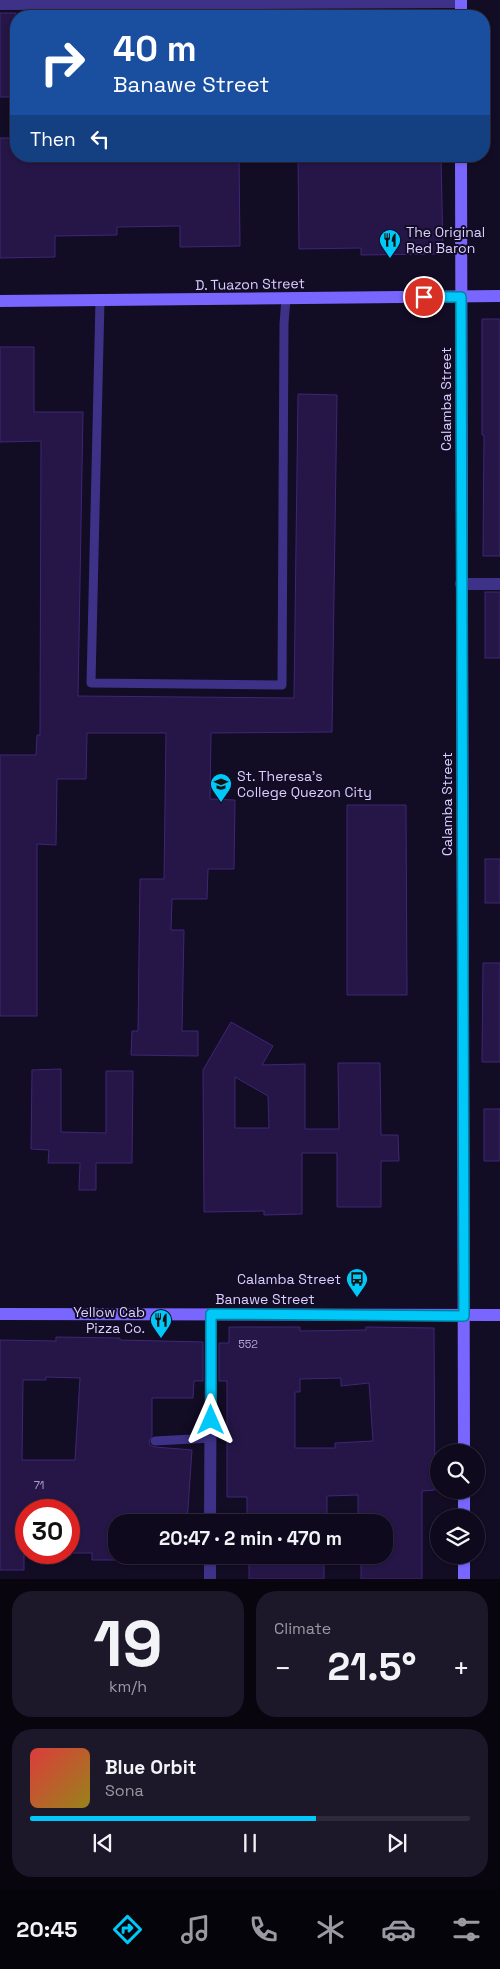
<!DOCTYPE html>
<html lang="en">
<head>
<meta charset="utf-8">
<style>
  body { margin:0; font-family:"Space Grotesk",sans-serif; background:#1c1729; color:#f1f3f6; height:100vh; display:flex; flex-direction:column; font-size:19px; white-space:nowrap }
  * { box-sizing:border-box; margin:0 }
  p { font-size:16px; color:#9b9aa3 }
  .icon { flex:none; width:28px; height:28px; fill:none; stroke:currentColor; stroke-width:2; stroke-linecap:round; stroke-linejoin:round }
  .map { position:relative; height:1579px; overflow:hidden }
  .panel { display:flex; flex-direction:column; gap:12px; padding:12px; background:#08050f; flex:1 }
  .panel>* { flex:none }
  .guide { position:absolute; left:10px; top:10px; width:480px; height:152px; border-radius:20px; box-shadow:0 1px 4px #0004,0 0 0 1px #2e2a3b; background:#1a4fa0; color:#fff; overflow:hidden }
  .controls { position:absolute; left:430px; top:1444px; display:grid; gap:10px }
  .controls a { display:grid; place-items:center; width:55px; height:55px; border-radius:50%; background:#0e091c; box-shadow:0 1px 4px #0004,0 0 0 1px #2e2a3b; font-size:25px }
  .speed { position:absolute; left:15px; top:1499px; display:flex; gap:10px; font-size:25px; font-weight:700; text-align:center }
  .speed>* { display:grid; place-content:center; width:65px; height:65px; border-radius:50%; background:#0e091c; box-shadow:0 1px 4px #0004,0 0 0 1px #2e2a3b; line-height:1 }
  .speed .limit { border:8px solid #d22; background:#fff; color:#111 }
  .pin { position:absolute; display:grid; place-items:center; width:42px; height:42px; color:#fff; margin:-21px; border:2px solid #fff; border-radius:50%; box-shadow:0 1px 5px #0007 }
  .me { position:absolute; width:55px; margin:-28px; rotate:0deg; stroke-linejoin:round; filter:drop-shadow(0 0 4px #0008) }
  .turn { display:flex; align-items:center; gap:18px; height:105px; padding:0 20px; font-size:22px }
  .turn .icon { width:65px; height:65px; stroke-width:2.5 }
  .turn b { display:block; font-size:35px; line-height:42px }
  .then { display:flex; align-items:center; height:48px; padding:0 20px; background:#0003; gap:10px; font-size:19px }
  .big { font-size:38px; font-weight:600; line-height:1.1 }
  .panel .widget { flex:1; display:flex; flex-direction:column; justify-content:center; gap:8px; min-width:0; padding:0 18px; border-radius:20px; background:#1c1729 }
  .panel .dial { align-items:center; gap:0 }
  .dial b { font-size:65px; line-height:1 }
  .song { display:flex; align-items:center; gap:15px }
  .cover { width:60px; height:60px; border-radius:8px; background:linear-gradient(135deg,hsl(0 70% 55%),hsl(50 70% 35%)) }
  .played { height:5px; border-radius:2px; background:linear-gradient(90deg,#00c9fa 65%,#2e2a3b 65%) }
  .keys { display:flex; justify-content:space-around; direction:ltr }
  .heat { display:flex; justify-content:space-between; align-items:center; font-size:28px; direction:ltr }
  .panel .tiles { flex:1; display:grid; gap:12px; grid-template-columns:1fr 1fr }
  .widget:last-child { grid-column:span 2 }
  .trip { position:absolute; left:108px; top:1514px; width:285px; height:50px; border-radius:20px; background:#0e091c; box-shadow:0 1px 4px #0004,0 0 0 1px #2e2a3b; font-weight:600; line-height:50px; text-align:center }
  .dock { display:flex; height:80px; justify-content:space-around; align-items:center; background:#06040b; color:#9b9aa3 }
  .dock .icon { width:35px; height:35px }
  .dock .active { color:#00c9fa }
  .dock b { font-size:22px; color:#f1f3f6 }
  .map>svg:first-child { display:block }
  .building { fill:#251647; stroke:#3e2676; fill-rule:evenodd }
  .lines { fill:none; stroke-linecap:round; stroke-linejoin:round }
  .lane { stroke:#3e3288; stroke-width:9 }
  .street { stroke:#3e3288; stroke-width:12 }
  .secondary { stroke:#7966ff; stroke-width:12 }
  .route-casing { stroke:#0083a2; stroke-width:12 }
  .route { stroke:#00c9fa; stroke-width:9 }
  .labels { text-anchor:middle; dominant-baseline:central; stroke-width:4; stroke-linejoin:round; paint-order:stroke }
  .number-label { font-size:11px; fill:#ada1d1 }
  .poi-label { font-size:14px; fill:#dacfff; stroke:#130c25; text-anchor:start }
  .street-label { font-size:14px; fill:#dacfff; stroke:#130c25 }
</style>
</head>
<body>
<div class="map">
<svg width="500" height="1579" viewBox="0 0 500 1579">
  <rect width="100%" height="100%" fill="#130c25"/>
  <g class="building">
    <rect x="0" y="13" width="16" height="84"/>
    <path d="M0,138H16V156H239L240,246L180,247V226L117,227V235L55,236V257L0,258Z"/>
    <path d="M298,156H441L443,254L361,255V248L299,249Z"/>
    <path d="M482,319H500V556H483L484,435H482Z"/>
    <path d="M0,347H34V412H83L78,696L294,698L298,394L337,395L332,732L211,733L210,799L235,800L234,869H208L207,899H172L171,930H184L182,1031H198V1056L131,1055L132,1031H138L140,879H164L166,733H87L86,779H57L56,845L37,844V1016H0V755H36L37,735H40L41,441L0,442Z"/>
    <rect x="485" y="592" width="15" height="66"/>
    <path d="M347,805H406L407,995H347Z"/>
    <rect x="485" y="859" width="15" height="44"/>
    <path d="M483,963H500V1062H482Z"/>
    <path d="M231,1022L273,1046L262,1065L305,1064V1129H339L338,1063H380L381,1135H398L399,1161H381V1207H337V1153H302V1214L264,1215V1211L204,1212L203,1070ZM235,1077L268,1096L269,1128H235Z"/>
    <path d="M61,1069V1132L106,1133V1071H133L132,1163H96V1190H79L80,1163H48L49,1150L31,1149L32,1070Z"/>
    <rect x="484" y="1109" width="16" height="52"/>
    <path d="M229,1327H300V1331L366,1330V1327L434,1328L435,1490L422,1491V1579H361V1555H384V1522H358V1495L327,1496V1522H247V1497H227V1381H219V1343H229ZM341,1378V1386L369,1383L373,1441L335,1443V1448H295V1392H300V1379Z"/>
    <path d="M56,1337L120,1338V1340L203,1342V1381H194L193,1398H152V1436L149,1441L150,1445L155,1447L192,1450L187,1522H116V1560H92V1553H69V1510H26V1512H24V1570H0V1340L56,1341ZM46,1377L80,1378L75,1460H22L23,1380H46Z"/>
    <rect x="249" y="1555" width="75" height="24"/>
  </g>
  <g class="lines">
    <g class="lane">
      <path d="M100,300L91,683L282,685L284,324L286,298"/>
      <path d="M155,1441L211,1438"/>
    </g>
    <g class="street">
      <path d="M0,4L461,2"/>
      <path d="M461,584H500"/>
      <path d="M210,1522L211,1314"/>
      <path d="M210,1579V1555"/>
    </g>
    <g class="secondary">
      <path d="M461,16V0"/>
      <path d="M461,156L464,1452"/>
      <path d="M0,301L500,296"/>
      <path d="M0,1314L500,1315"/>
      <path d="M464,1518V1490"/>
      <path d="M464,1579V1555"/>
    </g>
  </g>
  <g class="lines">
    <g class="route-casing">
      <path id="route" d="M211,1420V1314L464,1316L461,297H424"/>
    </g>
    <use href="#route" class="route"/>
  </g>
  <defs>
    <g id="restaurant-pin" transform="scale(1.125)"><path d="M0 17L-7.5 6A9.5 9.5 0 1 1 7.5 6Z" fill="#00c9fa" stroke="#130c25"/><path d="M-5-6h1v4h1v-4h1v4h1v-4h1v5L-1.5 .5V6h-2V.5L-5-1ZM5-6V6H3V1.5H1.5Q1.5-4 5-6Z" fill="#111"/></g>
    <g id="school-pin" transform="scale(1.125)"><path d="M0 17L-7.5 6A9.5 9.5 0 1 1 7.5 6Z" fill="#00c9fa" stroke="#130c25"/><path d="M0-5L7-2L0 1L-7-2ZM-4 1L0 2.5L4 1V4Q0 6-4 4Z" fill="#111"/></g>
    <g id="bus-pin" transform="scale(1.125)"><path d="M0 17L-7.5 6A9.5 9.5 0 1 1 7.5 6Z" fill="#00c9fa" stroke="#130c25"/><path d="M-5-6H5V4H4V6H2V4H-2V6H-4V4H-5ZM-3.5-4V0h7V-4ZM-3.5 1.2v1.5H-2V1.2ZM2 1.2v1.5H3.5V1.2Z" fill="#111"/></g>
  </defs>
  <g fill-rule="evenodd">
    <use href="#restaurant-pin" x="390" y="240"/>
    <use href="#school-pin" x="221" y="784"/>
    <use href="#bus-pin" x="357" y="1279"/>
    <use href="#restaurant-pin" x="161" y="1320"/>
  </g>
  <g class="labels">
    <g class="number-label">
      <text x="248" y="1344">552</text>
      <text x="39" y="1485">71</text>
    </g>
    <g class="poi-label">
      <text x="406" y="232">The Original<tspan x="406" dy="16">Red Baron</tspan></text>
      <text x="237" y="776">St. Theresa's<tspan x="237" dy="16">College Quezon City</tspan></text>
      <text x="341" y="1279" text-anchor="end">Calamba Street</text>
      <text x="145" y="1312" text-anchor="end">Yellow Cab<tspan x="145" dy="16">Pizza Co.</tspan></text>
    </g>
    <g class="street-label">
      <text transform="translate(250 284) rotate(-1)">D. Tuazon Street</text>
      <text transform="translate(446 399) rotate(-90)">Calamba Street</text>
      <text transform="translate(447 804) rotate(-90)">Calamba Street</text>
      <text x="265" y="1299">Banawe Street</text>
    </g>
  </g>
</svg>
<div class="controls">
<a><svg class="icon" aria-label="search" viewBox="0 0 24 24"><circle cx="10" cy="10" r="6"/><path d="M15 15l6 6"/></svg></a>
<a><svg class="icon" aria-label="layers" viewBox="0 0 24 24"><path d="M12 4l9 5-9 5-9-5zM3 14l9 5 9-5"/></svg></a>
</div>
<div class="speed"><div class="limit">30</div></div>
<div class="pin" style="left:424px;top:297px;background:#d93025"><svg class="icon" aria-label="arrive" viewBox="0 0 24 24"><path d="M6 21V4h12l-3 4 3 4H6"/></svg></div>
<svg class="me" style="left:211px;top:1420px" viewBox="-20 -20 40 40"><path d="M0-17L14 15 0 8-14 15z" fill="#00c9fa" stroke="#fff" stroke-width="4"/></svg>
<div class="trip">20:47 · 2 min · 470 m</div>
<div class="guide">
<div class="turn"><svg class="icon" aria-label="right" viewBox="0 0 24 24"><path d="M7 20v-9h11M14 6l5 5-5 5"/></svg><div><b>40 m</b>Banawe Street</div></div>
<div class="then">Then<svg class="icon" aria-label="left" viewBox="0 0 24 24"><path d="M17 20v-9H6M10 6l-5 5 5 5"/></svg></div>
</div>
</div>
<section class="panel">
<div class="tiles">
<div class="widget dial"><b>19</b><p>km/h</p></div>
<div class="widget"><p>Climate</p>
<div class="heat"><a>−</a><b class="big">21.5°</b><a>+</a></div>
</div>
<div class="widget">
<div class="song"><i class="cover"></i><div><b>Blue Orbit</b><p>Sona</p></div></div>
<div class="played"></div>
<div class="keys"><svg class="icon" aria-label="previous" viewBox="0 0 24 24"><path d="M18 5L8 12l10 7zM5 5v14"/></svg><svg class="icon" aria-label="pause" viewBox="0 0 24 24"><path d="M8 5v14M16 5v14"/></svg><svg class="icon" aria-label="next" viewBox="0 0 24 24"><path d="M6 5l10 7-10 7zM19 5v14"/></svg></div>
</div>
</div>
</section>
<nav class="dock">
<b>20:45</b>
<svg class="icon active" aria-label="directions" viewBox="0 0 24 24"><path d="M12 3l9 9-9 9-9-9zM9 14v-3h6M13 9l2 2-2 2"/></svg>
<svg class="icon" aria-label="music" viewBox="0 0 24 24"><path d="M9 18V5l10-2v13"/><circle cx="6" cy="18" r="3"/><circle cx="16" cy="16" r="3"/></svg>
<svg class="icon" aria-label="phone" viewBox="0 0 24 24"><path d="M5 4h4l2 5-3 2q2 4 5 5l2-3 5 2v4C11 20 4 13 5 4z"/></svg>
<svg class="icon" aria-label="climate" viewBox="0 0 24 24"><path d="M12 3v18M4 7l16 10M4 17L20 7"/></svg>
<svg class="icon" aria-label="car" viewBox="0 0 24 24"><path d="M5 17H2v-5l4-1 3-4h7l3 4 3 1v5h-3M9 17h6M6 11h13"/><circle cx="7" cy="17" r="2"/><circle cx="17" cy="17" r="2"/></svg>
<svg class="icon" aria-label="filters" viewBox="0 0 24 24"><path d="M4 7h16M4 17h16"/><circle cx="9" cy="7" r="2"/><circle cx="15" cy="17" r="2"/></svg>
</nav>
</body>
</html>
